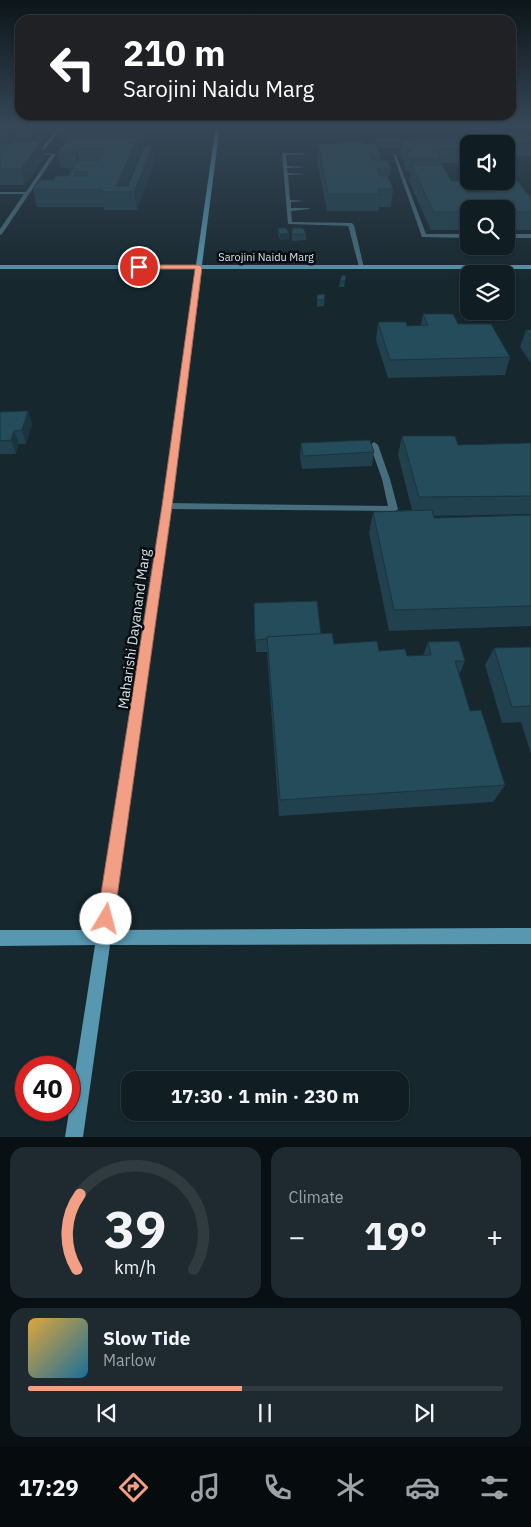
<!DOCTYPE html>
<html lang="en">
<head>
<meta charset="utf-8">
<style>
  body { margin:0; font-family:"IBM Plex Sans",sans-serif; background:#1e2a2f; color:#f1f3f6; height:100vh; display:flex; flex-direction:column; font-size:19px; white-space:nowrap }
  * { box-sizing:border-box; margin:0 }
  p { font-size:16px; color:#9ca2a5 }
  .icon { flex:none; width:28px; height:28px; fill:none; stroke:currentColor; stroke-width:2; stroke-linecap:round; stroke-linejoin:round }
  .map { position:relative; height:1137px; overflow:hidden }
  .panel { display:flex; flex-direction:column; gap:10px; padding:10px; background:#091013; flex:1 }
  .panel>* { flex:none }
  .guide { position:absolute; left:15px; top:15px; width:501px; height:105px; border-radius:15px; box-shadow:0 1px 4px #0004,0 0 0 1px #303b40; background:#202124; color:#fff; overflow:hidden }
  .fabs { position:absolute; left:460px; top:135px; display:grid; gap:10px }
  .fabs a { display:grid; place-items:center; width:55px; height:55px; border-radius:10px; background:#101d22; box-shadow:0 1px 4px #0004,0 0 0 1px #303b40; font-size:25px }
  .speed { position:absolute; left:15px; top:1056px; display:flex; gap:10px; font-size:25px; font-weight:700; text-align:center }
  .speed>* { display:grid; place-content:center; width:65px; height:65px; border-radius:50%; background:#101d22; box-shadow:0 1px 4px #0004,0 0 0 1px #303b40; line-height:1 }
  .speed .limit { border:8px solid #d22; background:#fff; color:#111 }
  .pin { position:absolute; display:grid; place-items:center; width:42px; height:42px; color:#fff; margin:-21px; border:2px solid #fff; border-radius:50%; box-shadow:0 1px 5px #0007 }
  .me { position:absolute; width:55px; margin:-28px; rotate:8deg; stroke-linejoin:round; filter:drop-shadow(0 0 4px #0008) }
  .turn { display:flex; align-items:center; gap:18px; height:105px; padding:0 25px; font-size:22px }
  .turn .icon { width:65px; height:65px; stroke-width:2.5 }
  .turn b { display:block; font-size:35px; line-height:42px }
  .big { font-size:38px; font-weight:800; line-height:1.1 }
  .panel .card { flex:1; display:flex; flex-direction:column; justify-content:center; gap:8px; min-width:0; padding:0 18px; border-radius:15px; background:#1e2a2f }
  .panel .dial { align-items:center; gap:0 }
  .dial svg { height:130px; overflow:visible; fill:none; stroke:#303b40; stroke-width:7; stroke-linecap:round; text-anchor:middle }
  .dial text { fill:#f1f3f6; stroke:none }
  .song { display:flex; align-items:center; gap:15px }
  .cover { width:60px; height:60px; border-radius:8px; background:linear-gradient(135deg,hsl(40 70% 55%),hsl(200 70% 35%)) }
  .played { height:5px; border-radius:2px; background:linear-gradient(90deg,#f39f85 45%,#303b40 45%) }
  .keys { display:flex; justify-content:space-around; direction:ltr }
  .heat { display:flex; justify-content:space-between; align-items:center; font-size:28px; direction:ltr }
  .panel .tiles { flex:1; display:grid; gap:10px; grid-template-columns:1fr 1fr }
  .card:last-child { grid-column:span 2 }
  .trip { position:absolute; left:121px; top:1071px; width:288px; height:50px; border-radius:15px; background:#101d22; box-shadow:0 1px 4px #0004,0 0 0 1px #303b40; font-weight:800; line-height:50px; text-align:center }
  .dock { display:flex; height:80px; justify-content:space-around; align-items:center; background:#060c0e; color:#9ca2a5 }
  .dock .icon { width:35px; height:35px }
  .dock .on { color:#f39f85 }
  .dock b { font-size:22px; color:#f1f3f6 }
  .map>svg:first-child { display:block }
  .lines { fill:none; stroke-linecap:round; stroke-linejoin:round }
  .lane { fill:#476e7c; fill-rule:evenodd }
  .street { fill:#476e7c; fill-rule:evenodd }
  .secondary { fill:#5797af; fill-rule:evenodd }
  .wall { fill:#20414d }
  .shaded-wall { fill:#1a353f }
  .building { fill:#254c5a; stroke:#1a353f; fill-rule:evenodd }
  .route { fill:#f39f85; stroke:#9e6756 }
  .labels { text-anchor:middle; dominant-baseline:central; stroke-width:5; stroke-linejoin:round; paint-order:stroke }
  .far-street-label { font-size:11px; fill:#d7e2e7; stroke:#080f12 }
  .street-label { font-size:14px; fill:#d7e2e7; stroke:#080f12 }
</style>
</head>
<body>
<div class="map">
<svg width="531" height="1137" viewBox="0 0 531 1137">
  <rect width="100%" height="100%" fill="#16272e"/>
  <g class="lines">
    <g class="lane">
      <path d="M284,153L314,154L286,155L287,166L307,167L287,168L288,173L307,174L288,175L290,200L305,201L291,202V208H308L310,209L291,211L292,222L351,223L353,224V226L288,224L282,154Z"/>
      <path d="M393,154L396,155L426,234H469V238L422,237Z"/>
      <rect x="506" y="234" width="25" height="4"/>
    </g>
    <g class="street">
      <path d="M60,125H64L42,153L56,154L2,234L0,235V229L24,194H0V192H26L51,155L37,154Z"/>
      <path d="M351,223L354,225L364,268L359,267L348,225Z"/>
      <path d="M374,442L378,445L390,479L398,509L396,511L167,509L162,506L167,503L388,506L382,479L370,445Z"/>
    </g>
    <path class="secondary" d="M216,125H220L202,265H531V269H202L172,506L112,930L531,928V944L110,945L83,1137H65L95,945L0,946V930H97L162,506L196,269H0V265H196Z"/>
  </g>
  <g class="wall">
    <path d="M0,125H19V128H27L29,125H44L46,132L43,137L44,140L42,144L45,156L25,185H0Z"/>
    <path d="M60,125H154L148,140H138L140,152L126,186H128L152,147L154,163L137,210H104V207H37L33,189L53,180L68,176L73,168H61L58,152L67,140H61L58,127Z"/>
    <path d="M340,125H390L394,131L393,137L401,140L400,148L378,149L381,155L380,160L391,169L389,179L393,189L391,207H379L378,211H327L317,160L318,144H337V142L364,144H374V138H380L378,135L347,136Z"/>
    <path d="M402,125H468L467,134H423L422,132H406Z"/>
    <path d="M471,125H494L493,130L474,128Z"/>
    <path d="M495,125H517V128H501Z"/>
    <path d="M520,125H531V128H524Z"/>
    <path d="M483,132L531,133V156H512L506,150V144H469V170L464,163H440V164L451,181L467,192H479L472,181H506L531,198V230H506V209H469V230H431L409,181L410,172H406L404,165V162L400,153L402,140L482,139Z"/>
    <path d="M278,228L289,233V239L280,240L278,234Z"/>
    <path d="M292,228L306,234V240L292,241Z"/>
    <path d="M346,276L344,287H339L340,281Z"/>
    <path d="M325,294L324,306L317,307V295Z"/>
    <path d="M423,314L458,324L510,357L505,375L388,378L376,340L378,322L407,326L421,325Z"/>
    <path d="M526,330H531V363L520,347Z"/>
    <path d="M28,411L32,424L26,444H19L16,454H0V412Z"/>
    <path d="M402,436L458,445L531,443V514L433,516L434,518L531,515V626L389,631L369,533L373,512L412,510L398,455Z"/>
    <path d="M301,443L374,452L372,466L302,469L300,457Z"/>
    <path d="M254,603L321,634L334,644L379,651L407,656H423L428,642L465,661L459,675L470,711L505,785L493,802L279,816L267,652H256Z"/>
    <path d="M531,647V754L521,722L502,723L485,665L494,648Z"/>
  </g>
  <g class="shaded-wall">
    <path d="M42,125H44L46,132L43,137L44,140L42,143L45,156L25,185L21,169L41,141L39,131Z"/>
    <path d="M147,125H154L148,140L146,127Z"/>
    <path d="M31,131L33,138L34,134L37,144L33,150L29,134Z"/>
    <path d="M13,132L16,141L10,151L8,141Z"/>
    <path d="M138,137L140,152L123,192L116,186Z"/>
    <path d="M152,147L154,163L137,210L134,192Z"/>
    <path d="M77,149L81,165L78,168L75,152Z"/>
    <path d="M289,233V239L280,240V234Z"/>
    <path d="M28,411L32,424L26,444L22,430Z"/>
    <path d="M14,431L19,444L16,454L11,440Z"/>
  </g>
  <g class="building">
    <path d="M19,125L17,128H27L29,125H42L39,131H31L29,134H34L31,140H13L18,131L13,132L8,141H0V128L2,126Z"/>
    <path d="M60,125H147L146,127H58Z"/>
    <path d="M347,125H390L394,131H383L379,126L348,127Z"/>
    <path d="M529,131L531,133V136H508V138H489L483,132Z"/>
    <path d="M35,135H43L41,139H35Z"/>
    <path d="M508,136H531V142L515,143Z"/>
    <path d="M69,137H138L116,186H128L144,147H152L134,192H101L102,190L33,189L40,180H53L56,176H68L78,160L98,161L105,149H77L75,152H58ZM75,172H87V176H75Z"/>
    <path d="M399,137L401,140H398L401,143L378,144L374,138Z"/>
    <path d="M488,139L492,144H469V152L467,149H431L433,152H438L441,158H408L406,151H412L407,149L402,140Z"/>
    <path d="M13,140H42L21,169H0V144H10Z"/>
    <path d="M363,141L364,144H376L381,155H371L372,160H387L391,169H377L380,176H388L393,189H378L380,194H328L318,144H338L337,142Z"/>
    <path d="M411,164H442L451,181H460L467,192H494L487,181H506V167L531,198V212H506V209H469V212H434Z"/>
    <path d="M278,228H286L289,233L280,234Z"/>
    <path d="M292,228H303L306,234H292Z"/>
    <path d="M342,275L346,276L345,281H340Z"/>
    <path d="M325,294L324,300H317V295Z"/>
    <path d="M423,314H453L458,324H491L510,357L390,360L378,322H406L407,326L428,325Z"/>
    <path d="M526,330H531V337Z"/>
    <path d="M28,411L22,430L14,431L11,440L0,441V412Z"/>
    <path d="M402,436H455L458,445L531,443V496L419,497Z"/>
    <path d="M370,440L374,452L303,456L301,443Z"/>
    <path d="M432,510L434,518L531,515V606L394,610L373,512Z"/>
    <path d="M317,601L321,634L267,637V639L255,640L254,603Z"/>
    <path d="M332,633L334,644L377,641L379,651L405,649L407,656L431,655L428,642L459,641L465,661H455L470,711L481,710L505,785L280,800L267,637Z"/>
    <path d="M531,647V706L512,707L494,648Z"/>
  </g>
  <linearGradient id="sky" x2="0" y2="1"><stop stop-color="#0c1519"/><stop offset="0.44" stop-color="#364757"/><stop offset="1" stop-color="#364757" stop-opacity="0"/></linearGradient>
  <rect width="531" height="284" fill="url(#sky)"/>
  <path class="route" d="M137,265H199L202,267L172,506L114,919L111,925L106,928L100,925L97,919L162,506L195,269H139L136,267Z"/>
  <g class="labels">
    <g class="far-street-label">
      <text x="266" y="257">Sarojini Naidu Marg</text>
    </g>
    <g class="street-label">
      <text transform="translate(134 629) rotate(-82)">Maharishi Dayanand Marg</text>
    </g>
  </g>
</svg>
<div class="fabs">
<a><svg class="icon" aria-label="sound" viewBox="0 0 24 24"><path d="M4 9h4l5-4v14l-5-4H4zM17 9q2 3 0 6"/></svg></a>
<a><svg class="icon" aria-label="search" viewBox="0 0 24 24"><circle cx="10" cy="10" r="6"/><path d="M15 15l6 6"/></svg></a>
<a><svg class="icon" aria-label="layers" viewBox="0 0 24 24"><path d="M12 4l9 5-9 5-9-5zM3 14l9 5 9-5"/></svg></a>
</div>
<div class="speed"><div class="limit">40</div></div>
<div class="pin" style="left:139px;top:267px;background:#d93025"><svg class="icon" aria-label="arrive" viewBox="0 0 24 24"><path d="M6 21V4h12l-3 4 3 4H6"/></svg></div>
<svg class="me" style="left:106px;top:919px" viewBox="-20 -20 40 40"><circle r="19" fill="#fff"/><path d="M0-13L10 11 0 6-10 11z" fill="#f39f85"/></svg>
<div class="trip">17:30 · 1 min · 230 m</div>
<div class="guide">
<div class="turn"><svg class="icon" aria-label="left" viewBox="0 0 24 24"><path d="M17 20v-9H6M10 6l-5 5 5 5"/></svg><div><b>210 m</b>Sarojini Naidu Marg</div></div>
</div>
</div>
<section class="panel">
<div class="tiles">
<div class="card dial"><svg viewBox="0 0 100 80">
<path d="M14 69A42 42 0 1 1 86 69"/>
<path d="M14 69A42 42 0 0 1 16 23" stroke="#f39f85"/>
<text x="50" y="56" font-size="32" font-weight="700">39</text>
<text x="50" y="72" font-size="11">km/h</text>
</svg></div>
<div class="card"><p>Climate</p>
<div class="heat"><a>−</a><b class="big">19°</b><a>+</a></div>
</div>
<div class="card">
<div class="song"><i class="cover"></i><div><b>Slow Tide</b><p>Marlow</p></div></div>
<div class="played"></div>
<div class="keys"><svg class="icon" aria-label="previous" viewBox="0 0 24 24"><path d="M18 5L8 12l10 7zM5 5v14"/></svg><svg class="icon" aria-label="pause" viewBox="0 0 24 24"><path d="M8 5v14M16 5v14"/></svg><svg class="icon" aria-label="next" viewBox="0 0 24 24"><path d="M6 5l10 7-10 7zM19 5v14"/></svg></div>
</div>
</div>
</section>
<nav class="dock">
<b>17:29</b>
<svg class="icon on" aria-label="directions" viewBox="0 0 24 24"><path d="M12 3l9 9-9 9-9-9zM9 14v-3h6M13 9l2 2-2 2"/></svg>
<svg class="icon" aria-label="music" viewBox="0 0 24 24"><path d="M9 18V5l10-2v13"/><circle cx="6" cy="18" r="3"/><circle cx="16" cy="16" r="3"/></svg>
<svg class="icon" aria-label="phone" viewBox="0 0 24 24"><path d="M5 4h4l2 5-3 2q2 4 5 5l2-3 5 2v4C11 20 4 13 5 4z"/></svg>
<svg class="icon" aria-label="climate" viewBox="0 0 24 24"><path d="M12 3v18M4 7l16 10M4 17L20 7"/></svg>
<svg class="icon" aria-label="car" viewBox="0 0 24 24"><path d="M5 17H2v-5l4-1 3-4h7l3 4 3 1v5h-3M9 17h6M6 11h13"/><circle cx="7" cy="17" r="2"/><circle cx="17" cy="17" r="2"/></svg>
<svg class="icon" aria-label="filters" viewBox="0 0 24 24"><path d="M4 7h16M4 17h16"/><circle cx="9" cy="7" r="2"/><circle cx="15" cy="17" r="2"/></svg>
</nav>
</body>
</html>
